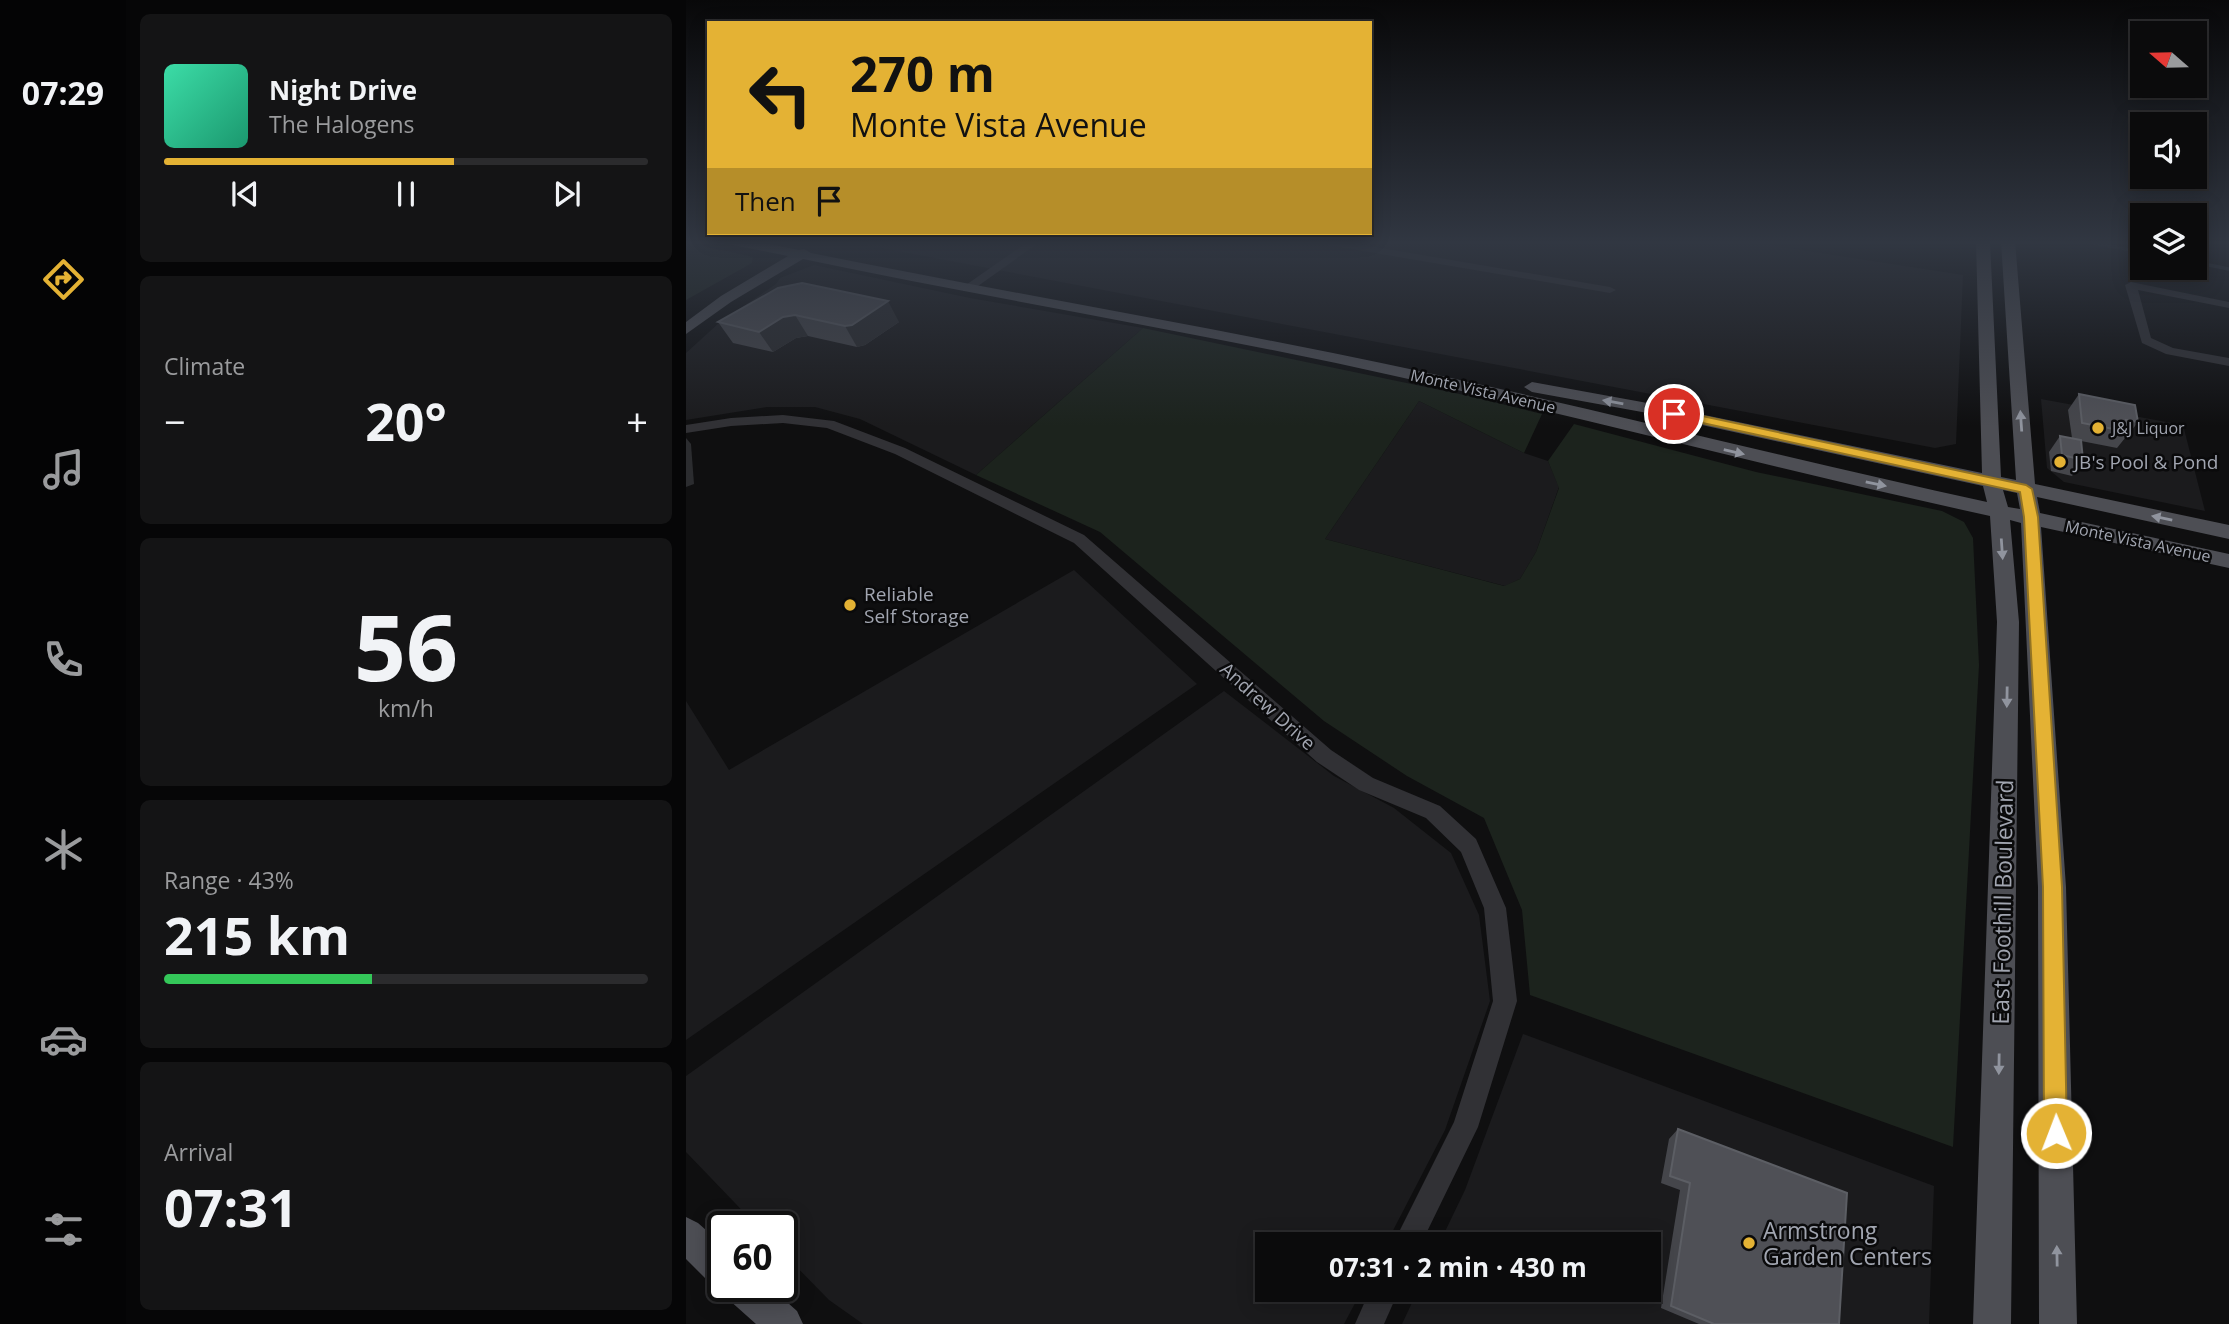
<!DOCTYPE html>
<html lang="en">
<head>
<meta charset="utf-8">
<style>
  body { margin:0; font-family:"Open Sans",sans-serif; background:#141415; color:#f1f3f6; height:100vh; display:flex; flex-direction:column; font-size:26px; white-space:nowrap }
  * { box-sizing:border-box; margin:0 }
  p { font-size:23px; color:#9a9b9d }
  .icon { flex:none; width:38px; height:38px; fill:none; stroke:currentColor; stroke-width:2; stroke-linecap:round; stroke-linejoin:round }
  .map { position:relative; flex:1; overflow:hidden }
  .sheet { display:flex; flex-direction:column; gap:14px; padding:14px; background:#060607; width:560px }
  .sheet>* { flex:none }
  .top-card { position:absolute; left:21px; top:21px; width:665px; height:214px; border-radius:0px; box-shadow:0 4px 18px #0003,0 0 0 2px #2b2b2d; background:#e4b234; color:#111; overflow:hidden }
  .needle { width:46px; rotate:290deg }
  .buttons { position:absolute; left:1444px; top:21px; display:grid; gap:14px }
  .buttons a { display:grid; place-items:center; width:77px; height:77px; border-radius:0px; background:#0b0b0c; box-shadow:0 4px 18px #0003,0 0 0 2px #2b2b2d; font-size:35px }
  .speed { position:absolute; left:21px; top:1211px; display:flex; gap:14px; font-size:35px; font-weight:700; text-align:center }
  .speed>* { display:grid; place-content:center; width:91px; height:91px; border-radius:50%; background:#0b0b0c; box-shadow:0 4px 18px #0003,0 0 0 2px #2b2b2d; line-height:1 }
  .speed .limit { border:4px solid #111; border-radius:10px; background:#fff; color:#111 }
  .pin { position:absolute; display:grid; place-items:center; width:60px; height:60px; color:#fff; margin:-30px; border:4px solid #fff; border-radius:50%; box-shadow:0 2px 7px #0007 }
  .me { position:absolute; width:77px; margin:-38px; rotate:359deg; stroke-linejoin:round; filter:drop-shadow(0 0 5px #0008) }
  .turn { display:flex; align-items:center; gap:24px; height:147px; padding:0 28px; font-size:32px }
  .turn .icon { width:91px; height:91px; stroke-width:2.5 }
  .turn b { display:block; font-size:49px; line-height:60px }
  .then { display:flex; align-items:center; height:66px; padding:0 28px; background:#0003; gap:14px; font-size:26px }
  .big { font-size:52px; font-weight:700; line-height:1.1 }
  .sheet .card { flex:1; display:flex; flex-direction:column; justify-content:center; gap:10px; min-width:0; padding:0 24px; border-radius:10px; background:#141415 }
  .sheet .dial { align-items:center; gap:0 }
  .dial b { font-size:91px; line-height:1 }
  .song { display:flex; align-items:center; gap:21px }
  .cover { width:84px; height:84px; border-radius:10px; background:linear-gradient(135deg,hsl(160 70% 55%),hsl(160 70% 35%)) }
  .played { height:7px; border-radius:4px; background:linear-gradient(90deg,#e4b234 60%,#2b2b2d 60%) }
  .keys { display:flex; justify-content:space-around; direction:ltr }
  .heat { display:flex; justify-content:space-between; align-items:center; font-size:38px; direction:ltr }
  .charge { height:10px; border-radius:5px; background:linear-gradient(90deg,#34c759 43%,#2b2b2d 0) }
  .trip { position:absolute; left:569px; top:1232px; width:406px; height:70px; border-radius:0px; background:#0b0b0c; box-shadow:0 4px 18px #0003,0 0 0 2px #2b2b2d; font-weight:700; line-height:70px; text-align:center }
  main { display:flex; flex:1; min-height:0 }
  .dock { display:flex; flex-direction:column; width:126px; justify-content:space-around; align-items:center; background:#040405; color:#9a9b9d }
  .dock .icon { width:49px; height:49px }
  .dock .current { color:#e4b234 }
  .dock b { font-size:32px; color:#f1f3f6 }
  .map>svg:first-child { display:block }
  .built { fill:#1b1b1d }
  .green { fill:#1c231d }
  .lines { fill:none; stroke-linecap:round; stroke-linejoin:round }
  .stream { stroke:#2a3138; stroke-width:3.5 }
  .minor { fill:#313135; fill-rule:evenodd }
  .major { fill:#4d4e54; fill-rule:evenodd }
  .wall { fill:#45464b }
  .shaded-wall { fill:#2b2c2f }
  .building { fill:#4f5056; stroke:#5c5e64; stroke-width:2 }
  .oneway { fill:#90949e }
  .route { fill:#e4b234; stroke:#947422; stroke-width:2 }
  .poi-dot { fill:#e4b234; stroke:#0a0a0b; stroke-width:2.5 }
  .labels { text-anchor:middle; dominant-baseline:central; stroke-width:5; stroke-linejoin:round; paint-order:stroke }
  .far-street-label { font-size:16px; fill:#a1a5b0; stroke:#0a0a0b }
  .far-poi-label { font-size:16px; fill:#a1a5b0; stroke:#0a0a0b; text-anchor:start }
  .poi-label { font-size:19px; fill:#a1a5b0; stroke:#0a0a0b; text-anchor:start }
  .street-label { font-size:19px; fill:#a1a5b0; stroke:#0a0a0b }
  .near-street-label { font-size:23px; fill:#a1a5b0; stroke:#0a0a0b }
  .near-poi-label { font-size:23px; fill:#a1a5b0; stroke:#0a0a0b; text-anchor:start }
</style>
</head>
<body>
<main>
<nav class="dock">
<b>07:29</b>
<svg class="icon current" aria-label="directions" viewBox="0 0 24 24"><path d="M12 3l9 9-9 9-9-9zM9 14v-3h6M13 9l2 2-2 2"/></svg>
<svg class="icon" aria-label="music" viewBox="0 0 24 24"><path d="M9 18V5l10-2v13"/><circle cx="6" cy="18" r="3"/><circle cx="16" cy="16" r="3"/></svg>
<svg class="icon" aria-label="phone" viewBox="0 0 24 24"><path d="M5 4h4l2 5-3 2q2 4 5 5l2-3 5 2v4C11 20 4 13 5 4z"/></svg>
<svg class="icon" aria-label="climate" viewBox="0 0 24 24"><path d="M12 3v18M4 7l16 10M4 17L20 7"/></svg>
<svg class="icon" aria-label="car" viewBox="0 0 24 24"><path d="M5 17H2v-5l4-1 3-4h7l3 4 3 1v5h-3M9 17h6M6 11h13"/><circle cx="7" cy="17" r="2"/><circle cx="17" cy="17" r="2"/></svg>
<svg class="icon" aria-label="filters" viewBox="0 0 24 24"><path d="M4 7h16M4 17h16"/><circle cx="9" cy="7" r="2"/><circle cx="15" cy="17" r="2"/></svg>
</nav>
<section class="sheet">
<div class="card">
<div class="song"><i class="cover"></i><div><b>Night Drive</b><p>The Halogens</p></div></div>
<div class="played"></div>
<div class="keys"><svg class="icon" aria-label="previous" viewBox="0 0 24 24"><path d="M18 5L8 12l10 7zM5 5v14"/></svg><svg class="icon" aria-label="pause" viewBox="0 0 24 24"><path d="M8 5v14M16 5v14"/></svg><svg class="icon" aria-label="next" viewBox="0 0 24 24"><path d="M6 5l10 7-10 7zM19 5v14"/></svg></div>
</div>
<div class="card"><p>Climate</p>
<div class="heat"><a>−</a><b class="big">20°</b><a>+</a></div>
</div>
<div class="card dial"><b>56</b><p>km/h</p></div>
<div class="card"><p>Range · 43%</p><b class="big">215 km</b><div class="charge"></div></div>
<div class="card"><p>Arrival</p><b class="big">07:31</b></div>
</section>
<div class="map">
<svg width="1543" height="1324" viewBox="0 0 1543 1324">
  <rect width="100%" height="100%" fill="#0f0f10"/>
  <g class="built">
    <path d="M159,241H1057L1277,275L1270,444L1249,448Z"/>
    <path d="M128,265L284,298L457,328L290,475L174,419L129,407H81L0,420V353L34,322L90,284L94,278Z"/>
    <path d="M1355,399L1497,425L1519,511L1378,482L1361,468Z"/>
    <path d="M733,401L838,453L862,461L873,487L850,552L834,579L819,586L639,539Z"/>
    <path d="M388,570L511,684L0,1040V701L43,770Z"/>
    <path d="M538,691L648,776L708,808L765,853L793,915L804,1001L759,1130L700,1244H581V1290H676L658,1324H177L143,1300L96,1252V1227H72L0,1152V1076Z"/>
    <path d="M837,1034L1248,1186L1243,1324H716L732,1290H962V1244H753L779,1190Z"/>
  </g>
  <g class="green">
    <path d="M0,242L67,257L66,263L0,300Z"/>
    <path d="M457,328L783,396L856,414L838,453L733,401L639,539L818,586L834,579L850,552L873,488L862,461L888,424L1070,472L1256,511L1278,522L1287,538L1293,665L1267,1147L844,995L836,910L798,818L721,776L638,721L414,532L290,475Z"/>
  </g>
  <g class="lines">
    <g class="stream">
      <path d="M1397,241L1456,252"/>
      <path d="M1508,262L1543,269"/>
    </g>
    <g class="minor">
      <path d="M343,241H355L285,291H277V287Z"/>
      <path d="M631,241H654L924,287L930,290L924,293L636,244Z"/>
      <path d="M1445,282L1543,302V308L1452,290L1465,338L1487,348L1543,358V366L1480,354L1456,343L1439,285Z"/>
      <path d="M97,415L148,421L219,448L398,535L645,750L687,778L754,806L790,839L820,908L831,1001L792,1127L735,1244H707L768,1122L807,1001L798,908L775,852L740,818L673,790L631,762L388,543L209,454L141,428L97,423L45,426L0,433V425L45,418Z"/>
      <path d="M684,1290H713L698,1324H669Z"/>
    </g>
    <g class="major">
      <path d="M40,241H67L113,250L118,249L125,253C299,288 473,318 647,353C866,397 1083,455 1301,502L1297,486L956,412L846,392L838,387L846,382L956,402L1296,473L1290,241H1304L1315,477L1330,480L1315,241H1329L1349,484L1543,525V539L1351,497L1354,513L1543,554V568L1355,527L1380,887L1391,1324H1353L1352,887L1335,523L1324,520L1333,622L1325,1324H1287L1311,622L1304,516C1085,468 869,410 650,363C473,326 294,296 117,259L45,302L0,334V322L35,296L102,256L42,244ZM1317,490L1331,493L1334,509L1322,507Z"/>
      <path d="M0,1217L12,1223L37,1245V1286H83L111,1311L117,1324H70L42,1299L38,1288L24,1283L0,1259Z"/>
    </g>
  </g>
  <g class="wall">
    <path d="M92,288L213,322L179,345L171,347L122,336L110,338L87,352L47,343L32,322Z"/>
    <path d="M1393,394L1452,422L1440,438H1439L1431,448L1395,441L1397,460L1386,476L1365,471L1363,452L1374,436L1386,438L1382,410Z"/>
    <path d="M992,1129L1153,1324H1013L975,1308L994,1190L975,1183L983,1139Z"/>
  </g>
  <g class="shaded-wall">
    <path d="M202,301L213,322L179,345L171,347L159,326Z"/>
    <path d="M109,315L122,336L110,338L87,352L73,332L97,317Z"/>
    <path d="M0,438L5,444L8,484L0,487Z"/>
  </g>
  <g class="building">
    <path d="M116,283L202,301L166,325L159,326L109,315L97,317L73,332L32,322L92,288Z"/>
    <path d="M1393,394L1449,405L1452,422L1440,420L1443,432L1396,423Z"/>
    <path d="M1374,436L1395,440L1397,460L1376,455Z"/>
    <path d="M992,1129L1161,1193L1153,1324H1028L985,1306L1004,1183L984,1176Z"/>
  </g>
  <defs><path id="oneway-solid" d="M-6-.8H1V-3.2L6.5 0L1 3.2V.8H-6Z" transform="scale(1.75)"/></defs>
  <g class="oneway">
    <use href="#oneway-solid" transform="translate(927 402) rotate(-170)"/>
    <use href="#oneway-solid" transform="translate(1335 421) rotate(-94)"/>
    <use href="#oneway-solid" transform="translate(1048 452) rotate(13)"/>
    <use href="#oneway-solid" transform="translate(1190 484) rotate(12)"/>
    <use href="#oneway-solid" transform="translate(1476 518) rotate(-168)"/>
    <use href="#oneway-solid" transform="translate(1316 549) rotate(86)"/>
    <use href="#oneway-solid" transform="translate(1321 697) rotate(91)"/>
    <use href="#oneway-solid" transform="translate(1313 1064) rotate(91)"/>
    <use href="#oneway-solid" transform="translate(1371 1256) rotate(-91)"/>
  </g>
  <linearGradient id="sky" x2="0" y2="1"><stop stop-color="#080809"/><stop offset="0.57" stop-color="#313742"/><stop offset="1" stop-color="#313742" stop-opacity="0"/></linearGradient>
  <rect width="1543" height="426" fill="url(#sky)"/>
  <path class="route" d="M988,410L1340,485L1346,489L1352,517L1376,887L1381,1133L1378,1141L1370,1144L1361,1141L1358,1133L1357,887L1338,517L1334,492L984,416L982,414Z"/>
  <g class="poi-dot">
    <circle cx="1412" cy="428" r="7"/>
    <circle cx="1374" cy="462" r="7"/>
    <circle cx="164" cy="605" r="7"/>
    <circle cx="1063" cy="1243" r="7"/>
  </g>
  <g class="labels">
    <g class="far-street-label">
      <text transform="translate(797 391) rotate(13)">Monte Vista Avenue</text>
      <text transform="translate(1452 541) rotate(12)">Monte Vista Avenue</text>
    </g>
    <g class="far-poi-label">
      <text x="1426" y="428">J&amp;J Liquor</text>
    </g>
    <g class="poi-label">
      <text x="1388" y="462">JB's Pool &amp; Pond</text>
      <text x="178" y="594">Reliable<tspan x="178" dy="22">Self Storage</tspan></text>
    </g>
    <g class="street-label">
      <text transform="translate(582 706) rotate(42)">Andrew Drive</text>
    </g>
    <g class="near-street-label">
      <text transform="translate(1316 902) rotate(-89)">East Foothill Boulevard</text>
    </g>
    <g class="near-poi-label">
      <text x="1077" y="1230">Armstrong<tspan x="1077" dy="26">Garden Centers</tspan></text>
    </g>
  </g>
</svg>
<div class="buttons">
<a><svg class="needle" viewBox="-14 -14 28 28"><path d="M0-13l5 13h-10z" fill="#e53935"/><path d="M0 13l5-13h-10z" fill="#9a9b9d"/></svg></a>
<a><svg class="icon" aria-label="sound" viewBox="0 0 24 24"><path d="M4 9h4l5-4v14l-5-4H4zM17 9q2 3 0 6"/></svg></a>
<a><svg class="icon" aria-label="layers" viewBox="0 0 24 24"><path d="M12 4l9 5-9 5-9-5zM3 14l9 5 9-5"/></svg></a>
</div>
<div class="speed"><div class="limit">60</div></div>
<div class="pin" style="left:988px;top:414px;background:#d93025"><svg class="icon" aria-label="arrive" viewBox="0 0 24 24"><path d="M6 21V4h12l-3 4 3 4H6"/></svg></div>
<svg class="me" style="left:1370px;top:1133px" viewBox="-20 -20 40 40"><circle r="17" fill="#e4b234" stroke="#fff" stroke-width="3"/><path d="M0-11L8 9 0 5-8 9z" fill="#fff"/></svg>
<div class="trip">07:31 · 2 min · 430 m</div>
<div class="top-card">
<div class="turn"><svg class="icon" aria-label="left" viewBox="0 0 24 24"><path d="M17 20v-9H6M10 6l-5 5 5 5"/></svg><div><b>270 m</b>Monte Vista Avenue</div></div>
<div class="then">Then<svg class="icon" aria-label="arrive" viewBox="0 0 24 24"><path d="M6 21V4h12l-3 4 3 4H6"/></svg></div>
</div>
</div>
</main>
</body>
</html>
